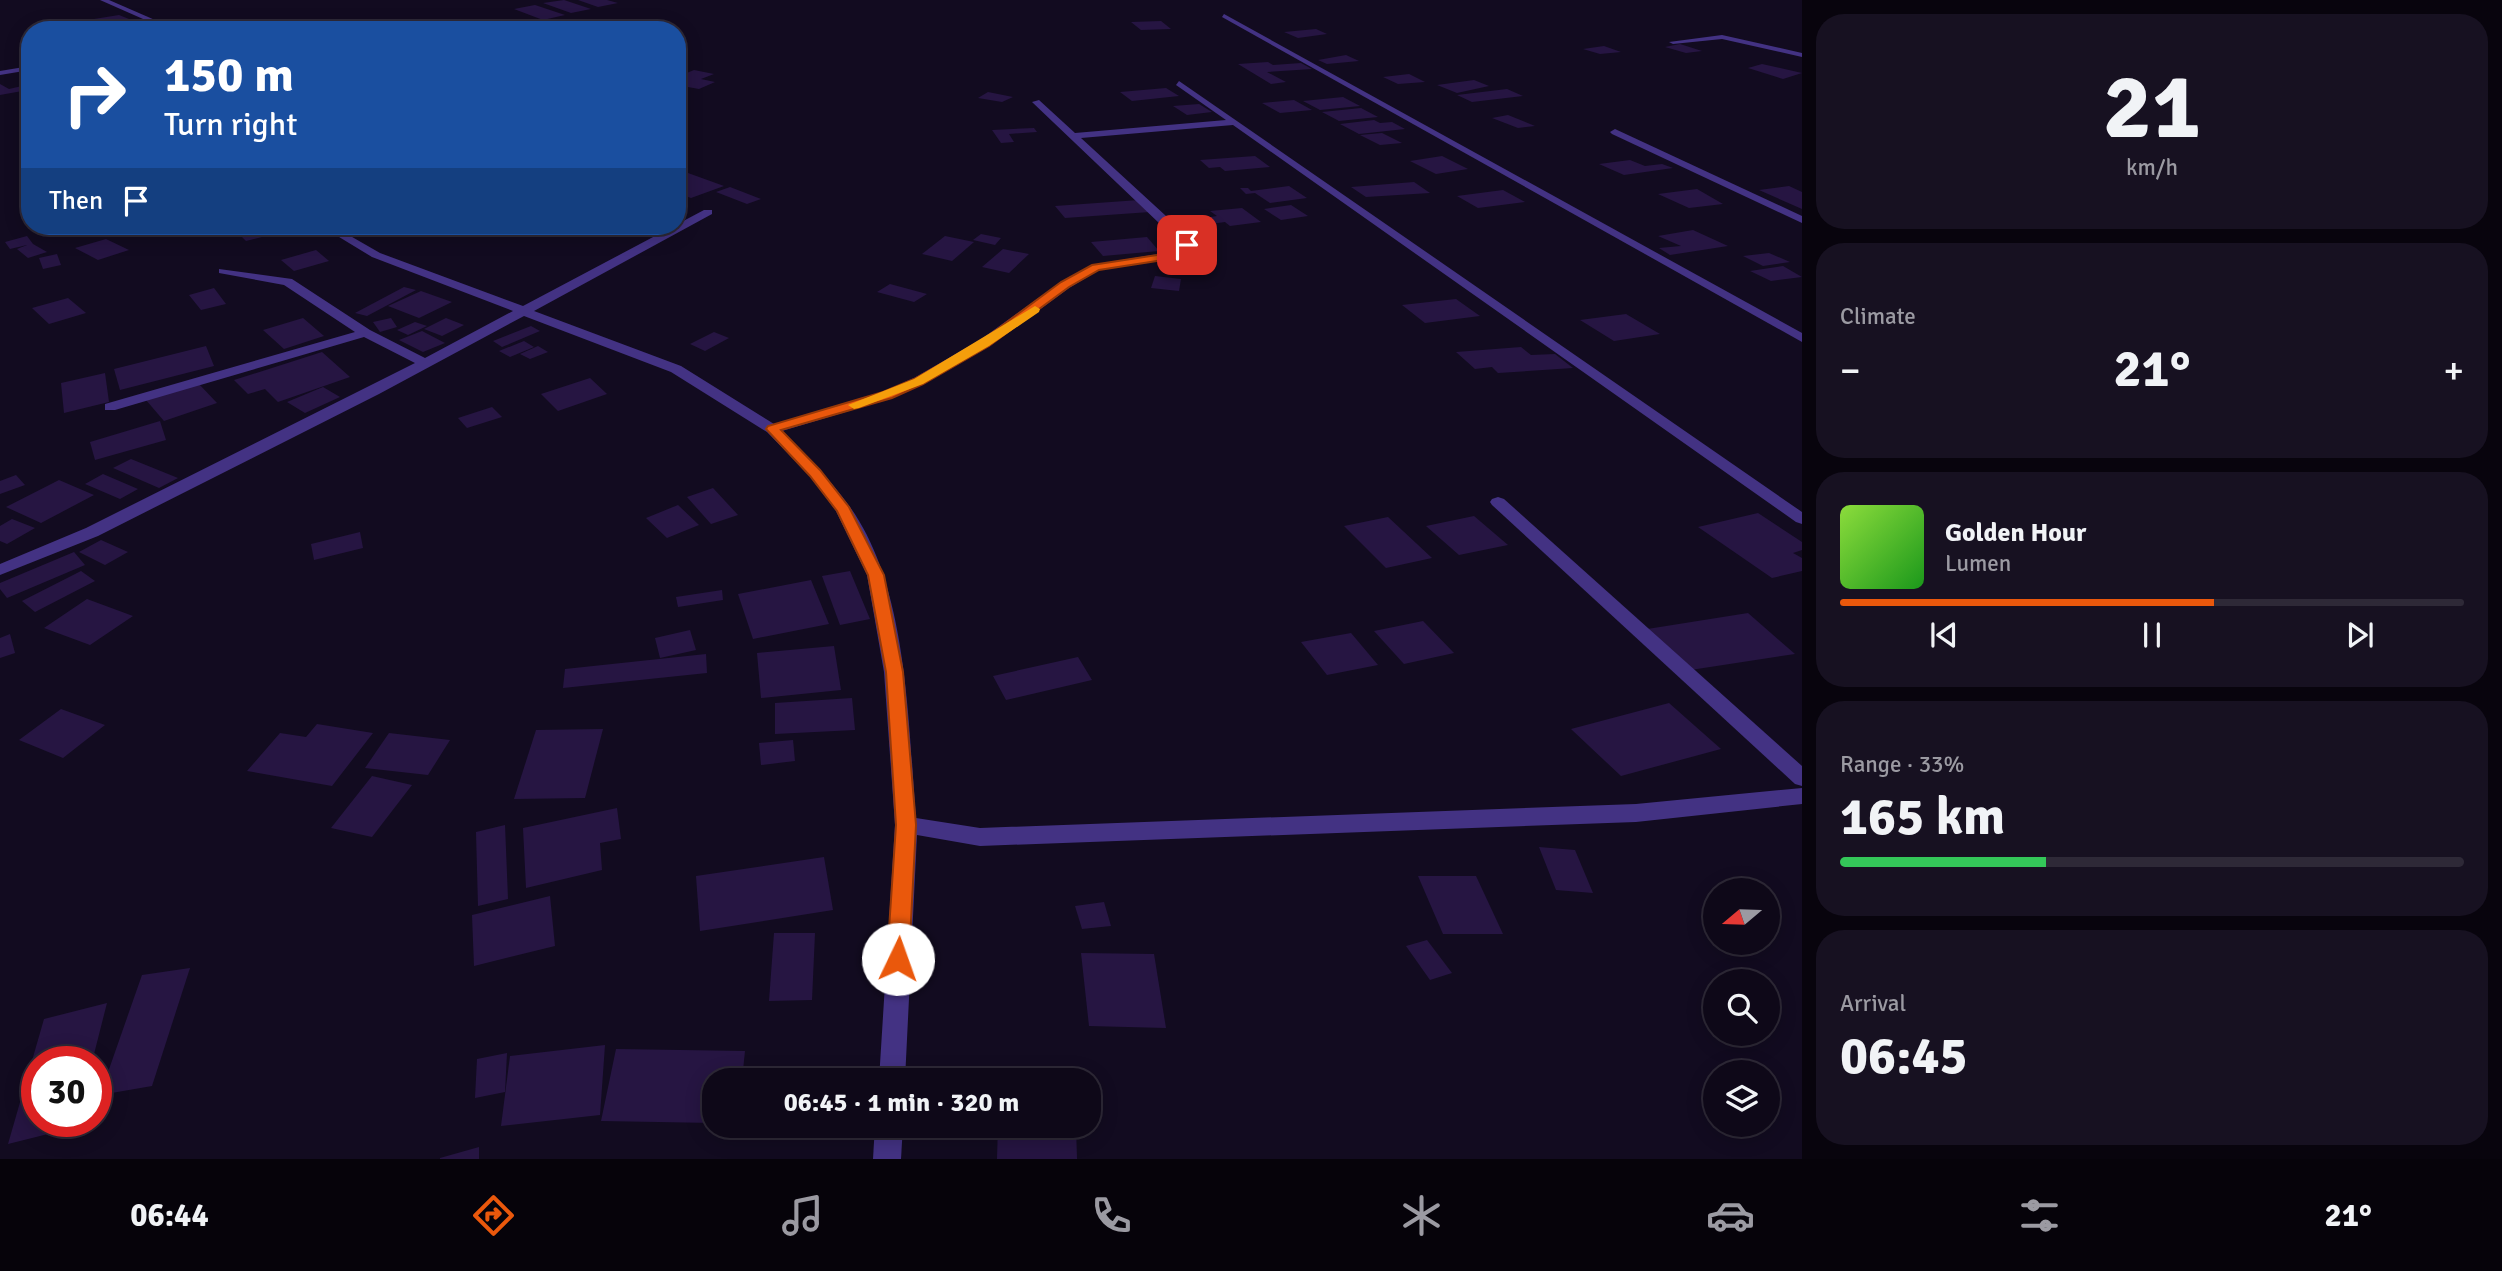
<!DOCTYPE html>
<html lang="en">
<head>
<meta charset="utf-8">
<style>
  body { margin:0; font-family:Signika,sans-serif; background:#171121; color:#f1f3f6; height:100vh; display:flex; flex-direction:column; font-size:26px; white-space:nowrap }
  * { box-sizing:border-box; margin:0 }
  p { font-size:23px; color:#9b9aa2 }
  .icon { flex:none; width:38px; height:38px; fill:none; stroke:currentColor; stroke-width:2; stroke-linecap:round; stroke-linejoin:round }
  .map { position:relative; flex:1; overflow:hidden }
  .details { display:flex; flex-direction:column; gap:14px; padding:14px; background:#08040d; width:700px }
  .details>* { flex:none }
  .top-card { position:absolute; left:21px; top:21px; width:665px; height:214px; border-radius:28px; box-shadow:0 4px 18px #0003,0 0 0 2px #2e2937; background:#1a4fa0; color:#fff; overflow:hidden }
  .needle { width:46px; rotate:251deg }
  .fabs { position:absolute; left:1703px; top:878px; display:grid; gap:14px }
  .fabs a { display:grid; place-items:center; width:77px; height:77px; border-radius:50%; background:#0e0818; box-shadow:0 4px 18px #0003,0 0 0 2px #2e2937; font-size:35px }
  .speed { position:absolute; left:21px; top:1046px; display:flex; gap:14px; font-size:35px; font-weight:700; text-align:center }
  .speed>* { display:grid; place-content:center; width:91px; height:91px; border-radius:50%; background:#0e0818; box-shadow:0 4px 18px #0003,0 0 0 2px #2e2937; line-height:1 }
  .speed .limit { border:10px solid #d22; background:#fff; color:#111 }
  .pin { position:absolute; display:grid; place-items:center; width:60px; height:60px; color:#fff; margin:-30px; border-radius:14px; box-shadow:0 4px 10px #0006 }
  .me { position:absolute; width:77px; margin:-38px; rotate:3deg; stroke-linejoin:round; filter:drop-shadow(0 0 5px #0008) }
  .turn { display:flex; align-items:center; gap:24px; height:147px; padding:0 28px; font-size:32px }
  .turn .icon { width:91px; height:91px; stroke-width:2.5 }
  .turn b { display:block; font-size:49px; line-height:60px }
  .then { display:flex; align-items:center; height:66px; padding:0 28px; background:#0003; gap:14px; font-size:26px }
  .big { font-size:52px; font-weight:800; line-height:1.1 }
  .details .tile { flex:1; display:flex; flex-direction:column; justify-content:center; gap:10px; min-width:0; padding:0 24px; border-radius:28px; background:#171121 }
  .details .dial { align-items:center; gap:0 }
  .dial b { font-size:91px; line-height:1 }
  .song { display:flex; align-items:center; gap:21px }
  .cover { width:84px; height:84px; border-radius:10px; background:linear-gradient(135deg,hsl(90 70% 55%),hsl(120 70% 35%)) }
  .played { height:7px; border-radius:4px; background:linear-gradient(90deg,#ea580c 60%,#2e2937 60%) }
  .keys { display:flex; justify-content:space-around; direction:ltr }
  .heat { display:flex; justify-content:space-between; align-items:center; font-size:38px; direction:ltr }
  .charge { height:10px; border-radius:5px; background:linear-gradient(90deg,#34c759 33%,#2e2937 0) }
  .trip { position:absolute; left:702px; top:1068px; width:399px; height:70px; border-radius:28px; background:#0e0818; box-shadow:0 4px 18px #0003,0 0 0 2px #2e2937; font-weight:800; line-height:70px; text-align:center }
  .tab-bar { display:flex; height:112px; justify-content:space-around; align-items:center; background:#06030a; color:#9b9aa2 }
  .tab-bar .icon { width:49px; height:49px }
  .tab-bar .selected { color:#ea580c }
  .tab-bar b { font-size:32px; color:#f1f3f6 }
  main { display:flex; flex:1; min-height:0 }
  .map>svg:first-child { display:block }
  .building { fill:#261542 }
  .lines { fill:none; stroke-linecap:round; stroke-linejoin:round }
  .minor { fill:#433283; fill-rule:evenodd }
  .route { fill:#ea580c; stroke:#983908; stroke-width:2 }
  .slow { fill:#f59e0b }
</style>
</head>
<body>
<main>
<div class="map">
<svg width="1802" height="1159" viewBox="0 0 1802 1159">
  <rect width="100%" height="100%" fill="#120b20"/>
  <g class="building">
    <path d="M564,0L591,9L571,13L543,3Z"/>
    <path d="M578,0H607L618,3L598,7Z"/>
    <path d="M535,5L565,15L543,20L514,9Z"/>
    <path d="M119,15L129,19L104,24L94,19Z"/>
    <path d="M1161,21L1171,29L1141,30L1131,22Z"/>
    <path d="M597,22L610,27L562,30V28Z"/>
    <path d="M1316,29L1327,34L1298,38L1284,32Z"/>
    <path d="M1680,44L1702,51L1686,53L1665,47Z"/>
    <path d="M1604,46L1621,52L1600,54L1583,49Z"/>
    <path d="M1346,55L1359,61L1327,64L1318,60Z"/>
    <path d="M1268,62L1273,65L1301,63L1312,69L1267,72L1286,82L1271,84L1238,64Z"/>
    <path d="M1762,64L1802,73L1783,79L1748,68Z"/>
    <path d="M694,70L714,74L701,79L715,82L699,89L677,85V77Z"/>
    <path d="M1409,74L1425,82L1398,84L1383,77Z"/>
    <path d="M1474,80L1489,86L1457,93L1437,85Z"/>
    <path d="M0,84L9,89L22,86L28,90L0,95Z"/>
    <path d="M1166,88L1179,96L1132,101L1120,92Z"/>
    <path d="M1507,89L1523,96L1472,102L1457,95Z"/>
    <path d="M988,92L1013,97L1002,102L978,98Z"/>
    <path d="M1343,97L1360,106L1320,110L1303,101Z"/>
    <path d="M1294,100L1312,110L1280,113L1262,103Z"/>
    <path d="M1199,104L1212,112L1187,115L1173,106Z"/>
    <path d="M1361,108L1378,117L1339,121L1322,112Z"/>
    <path d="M1508,115L1535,126L1518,128L1492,118Z"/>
    <path d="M1374,120L1380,123L1392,122L1405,129L1359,134L1340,124Z"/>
    <path d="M1034,128L1037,132L1009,134L1014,142L1001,143L992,130Z"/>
    <path d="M1382,133L1402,143L1380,145L1360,135Z"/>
    <path d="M1255,156L1270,167L1225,171L1220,167L1209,168L1200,160Z"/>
    <path d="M1442,156L1468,169L1436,174L1410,161Z"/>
    <path d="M1630,160L1645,166L1662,164L1673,168L1624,175L1599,164Z"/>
    <path d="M677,169L724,186L691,198L677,193Z"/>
    <path d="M1414,182L1430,193L1366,197L1351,187Z"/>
    <path d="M1289,186L1307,198L1270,203L1255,193L1246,194L1240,188H1248L1251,191Z"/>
    <path d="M1789,186L1802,192V209L1759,190Z"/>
    <path d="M730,187L761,199L747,204L716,192Z"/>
    <path d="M1697,189L1723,204L1689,208L1658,194Z"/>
    <path d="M1503,190L1525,202L1478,208L1457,196Z"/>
    <path d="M1139,200L1150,212L1065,218L1055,206Z"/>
    <path d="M1291,205L1308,216L1281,220L1264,209Z"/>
    <path d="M1242,208L1261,222L1230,226L1225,222L1211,224L1204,218L1217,216L1210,211Z"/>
    <path d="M239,226H280L286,231L246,241L232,227Z"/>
    <path d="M1693,230L1728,246L1670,255L1659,248L1681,246L1658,236Z"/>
    <path d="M981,234L1001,238L995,245L973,240Z"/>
    <path d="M27,236L33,244L47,252L28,258L17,249L27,245L10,249L5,242Z"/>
    <path d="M945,236L974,242L952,261L922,254Z"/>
    <path d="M1147,237L1159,251L1103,256L1091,242Z"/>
    <path d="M106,239L129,250L98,260L75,248Z"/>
    <path d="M1003,249L1029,254L1009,273L982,267Z"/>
    <path d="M316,250L329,261L294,271L281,260Z"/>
    <path d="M1769,253L1790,262L1763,266L1743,256Z"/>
    <path d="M57,254L61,265L43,269L39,258Z"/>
    <path d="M1783,266L1802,277L1771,281L1750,271Z"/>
    <path d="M1155,276L1181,279L1179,291L1151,288Z"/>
    <path d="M890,284L927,294L914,302L877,292Z"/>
    <path d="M404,287L416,290L367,316L355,313Z"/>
    <path d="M214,288L226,304L201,310L189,295Z"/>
    <path d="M421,291L452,302L419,318L388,306Z"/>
    <path d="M68,298L86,313L49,324L32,308Z"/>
    <path d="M1456,299L1480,316L1425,323L1402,305Z"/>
    <path d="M1626,314L1660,334L1614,341L1580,320Z"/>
    <path d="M303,318L324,336L284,349L263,330Z"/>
    <path d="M391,318L397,327L380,332L373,322Z"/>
    <path d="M446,318L464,325L442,336L424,329Z"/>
    <path d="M415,322L427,326L408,335L397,330Z"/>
    <path d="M531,326L540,331L502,347L493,341Z"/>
    <path d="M422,331L445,343L423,352L399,340Z"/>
    <path d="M714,332L729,338L705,351L690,344Z"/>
    <path d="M524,341L534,347L510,357L499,351Z"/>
    <path d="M206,346L214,366L120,390L114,369Z"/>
    <path d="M538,346L548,352L530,359L520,354Z"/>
    <path d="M1521,347L1531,355L1555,354L1573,368L1498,373L1492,367L1475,369L1456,352Z"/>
    <path d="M322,352L350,377L278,402L265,389L248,394L234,380Z"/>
    <path d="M105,373L109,402L64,413L61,383Z"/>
    <path d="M590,378L607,394L558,411L541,394Z"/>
    <path d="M198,383L217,403L164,421L146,400Z"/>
    <path d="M323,387L340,397L305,413L287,402Z"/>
    <path d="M492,407L502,417L467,428L458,418Z"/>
    <path d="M160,421L166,440L95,460L90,442Z"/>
    <path d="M131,459L178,478L159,488L113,468Z"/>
    <path d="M103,474L138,489L120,499L85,484Z"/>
    <path d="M16,475L25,485L0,494V481Z"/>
    <path d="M59,480L94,495L41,523L6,507Z"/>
    <path d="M713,488L738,515L711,524L687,497Z"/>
    <path d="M678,505L699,525L667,538L646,518Z"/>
    <path d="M1758,513L1802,542V550L1793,553L1802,558V571L1772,578L1698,527Z"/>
    <path d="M1474,516L1508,545L1459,555L1426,526Z"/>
    <path d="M1388,517L1432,558L1386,568L1344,526Z"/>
    <path d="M12,519L35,528L7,544L0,541V526Z"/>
    <path d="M360,532L363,548L314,560L311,544Z"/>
    <path d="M101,540L128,552L105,565L79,552Z"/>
    <path d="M74,552L85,565L7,598L0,589V583Z"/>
    <path d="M81,571L95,581L35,612L22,601Z"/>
    <path d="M850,571L870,619L840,625L822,576Z"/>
    <path d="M811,580L829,624L753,639L738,594Z"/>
    <path d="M722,590L723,600L678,607L676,597Z"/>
    <path d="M87,599L133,616L90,645L44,628Z"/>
    <path d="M1748,613L1795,654L1684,671L1641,630Z"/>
    <path d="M1423,621L1454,653L1404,664L1374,631Z"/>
    <path d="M690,630L696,650L660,658L655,638Z"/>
    <path d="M1351,633L1378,665L1327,675L1301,642Z"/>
    <path d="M10,634L15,653L0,658V638Z"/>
    <path d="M834,646L841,690L761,698L757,653Z"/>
    <path d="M706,654L707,673L563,688L565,669Z"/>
    <path d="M1078,657L1092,680L1006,700L993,676Z"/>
    <path d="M852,698L855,730L775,734V703Z"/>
    <path d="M1669,703L1721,749L1621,776L1571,729Z"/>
    <path d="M61,709L105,725L63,758L19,740Z"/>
    <path d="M317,724L373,733L332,786L247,771L280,733L306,737Z"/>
    <path d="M603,729L585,798L514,799L536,730Z"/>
    <path d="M389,733L450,740L428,775L365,768Z"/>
    <path d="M793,740L795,761L761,765L759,743Z"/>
    <path d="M372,776L412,785L372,837L331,828Z"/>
    <path d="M617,808L621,839L600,843L602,870L526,888L523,828Z"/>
    <path d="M505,825L508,899L478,906L476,832Z"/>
    <path d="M1539,847L1575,850L1593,893L1556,890Z"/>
    <path d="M824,857L833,910L700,931L696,876Z"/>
    <path d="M1418,876H1476L1503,934H1443Z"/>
    <path d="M550,896L555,946L474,966L472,915Z"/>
    <path d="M1104,902L1111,926L1082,929L1075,906Z"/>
    <path d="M774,933H815L812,1000L769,1001Z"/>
    <path d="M1427,940L1452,973L1430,980L1406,946Z"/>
    <path d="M1081,953L1154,954L1166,1028L1089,1026Z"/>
    <path d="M190,968L152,1086L100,1095L142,975Z"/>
    <path d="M107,1003L92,1062H37V1122H63L60,1131L8,1144L44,1019Z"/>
    <path d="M605,1045L600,1115L501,1126L510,1056Z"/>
    <path d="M616,1049L745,1051L742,1080H714V1123L601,1121Z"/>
    <path d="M507,1053L505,1092L475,1098L477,1059Z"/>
    <path d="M998,1125L1076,1127L1077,1159H997Z"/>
    <path d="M479,1147V1159H440V1158Z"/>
  </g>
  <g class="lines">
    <g class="minor">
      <path d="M100,0H109L178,30H168Z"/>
      <path d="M1224,14L1802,333V342L1222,17Z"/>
      <path d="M1722,35L1802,53V57L1722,39L1673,44L1669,42Z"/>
      <path d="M30,66V70L0,75V71Z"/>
      <path d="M1179,81L1802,512V524L1796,522L1233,125L1081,138L1190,238L1191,247L1173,258L1099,270L1069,288L990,346L924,384L892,398L782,431C806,455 830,479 850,507C908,588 908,721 916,818L980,828L1636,804L1802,788V804L1636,822L980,846L917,835L905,1080H879L895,825L884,672L867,575L836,511L810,476L767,432L671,372L524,316L379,394L98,536L0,575V564L86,528L415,363L364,337L115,410H105V404L355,332L284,285L219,273V269L292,279L370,330L425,358L513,311L372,257L321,226H333L380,253L523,306L704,210H712V214L534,311L681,366L774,424L882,392L914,378L980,340L1061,282L1092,265L1170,252L1181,244L1032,102L1039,100L1075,133L1226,120L1176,85Z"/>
      <path d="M1615,129L1802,216V223L1612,134L1610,132Z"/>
      <path d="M1498,497L1504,499L1802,766V786L1795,784L1492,505L1490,502L1492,499Z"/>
      <path d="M875,1125H903L901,1159H873Z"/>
    </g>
  </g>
  <path class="route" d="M1187,242L1192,245L1176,258L1099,270L1069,287L989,346L923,384L892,398L781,430L820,470L849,507L884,575L903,672L916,825L909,959L906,966L898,969L890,966L887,959L896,825L886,672L868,575L837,511L810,476L766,429L768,426L883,392L914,379L981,341L1061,282L1092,265L1170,253Z"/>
  <path class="slow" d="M1035,306L1040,309L1039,312L989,346L923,384L859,408L854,409L848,405L914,379Z"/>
</svg>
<div class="fabs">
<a><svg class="needle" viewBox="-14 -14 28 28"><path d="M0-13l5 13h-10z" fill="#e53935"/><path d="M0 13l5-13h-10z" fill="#9b9aa2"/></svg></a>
<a><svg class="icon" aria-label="search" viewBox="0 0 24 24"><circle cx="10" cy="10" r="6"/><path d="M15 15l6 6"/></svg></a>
<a><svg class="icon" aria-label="layers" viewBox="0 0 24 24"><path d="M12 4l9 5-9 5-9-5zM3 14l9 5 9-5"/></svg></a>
</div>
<div class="speed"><div class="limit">30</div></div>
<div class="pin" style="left:1187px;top:245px;background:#d93025"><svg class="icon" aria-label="arrive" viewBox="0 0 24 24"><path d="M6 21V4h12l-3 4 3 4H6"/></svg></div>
<svg class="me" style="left:898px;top:959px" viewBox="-20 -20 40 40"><circle r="19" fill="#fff"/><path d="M0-13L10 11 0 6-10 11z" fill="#ea580c"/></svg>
<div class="trip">06:45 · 1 min · 320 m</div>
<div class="top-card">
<div class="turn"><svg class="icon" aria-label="right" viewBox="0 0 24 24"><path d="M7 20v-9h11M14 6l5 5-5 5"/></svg><div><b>150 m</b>Turn right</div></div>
<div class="then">Then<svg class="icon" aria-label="arrive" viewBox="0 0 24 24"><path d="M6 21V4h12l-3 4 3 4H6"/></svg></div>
</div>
</div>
<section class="details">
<div class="tile dial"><b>21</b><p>km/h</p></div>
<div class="tile"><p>Climate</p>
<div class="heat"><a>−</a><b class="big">21°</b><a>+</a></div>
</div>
<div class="tile">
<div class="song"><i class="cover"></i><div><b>Golden Hour</b><p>Lumen</p></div></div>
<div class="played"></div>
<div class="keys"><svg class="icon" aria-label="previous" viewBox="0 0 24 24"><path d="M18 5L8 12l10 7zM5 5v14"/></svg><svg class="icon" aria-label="pause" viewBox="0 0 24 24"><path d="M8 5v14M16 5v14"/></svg><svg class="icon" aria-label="next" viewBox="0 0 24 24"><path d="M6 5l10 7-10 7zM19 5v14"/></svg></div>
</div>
<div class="tile"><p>Range · 33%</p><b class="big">165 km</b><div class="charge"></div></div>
<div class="tile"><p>Arrival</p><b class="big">06:45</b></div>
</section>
</main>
<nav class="tab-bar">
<b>06:44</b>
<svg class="icon selected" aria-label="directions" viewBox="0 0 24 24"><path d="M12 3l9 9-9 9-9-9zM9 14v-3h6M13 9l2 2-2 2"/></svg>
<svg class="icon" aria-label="music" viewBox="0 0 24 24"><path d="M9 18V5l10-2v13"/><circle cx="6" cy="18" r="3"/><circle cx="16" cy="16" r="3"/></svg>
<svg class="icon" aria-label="phone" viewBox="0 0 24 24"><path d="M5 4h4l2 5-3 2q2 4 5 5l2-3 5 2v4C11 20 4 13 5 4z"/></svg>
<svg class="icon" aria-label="climate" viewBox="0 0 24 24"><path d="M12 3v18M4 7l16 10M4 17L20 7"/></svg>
<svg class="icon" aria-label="car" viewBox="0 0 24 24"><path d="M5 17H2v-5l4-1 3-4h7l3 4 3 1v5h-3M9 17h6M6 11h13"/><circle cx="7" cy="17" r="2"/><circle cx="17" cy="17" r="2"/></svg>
<svg class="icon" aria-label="filters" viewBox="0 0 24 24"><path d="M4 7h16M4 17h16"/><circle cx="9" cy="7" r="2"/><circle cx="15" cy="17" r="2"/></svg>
<b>21°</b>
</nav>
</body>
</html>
